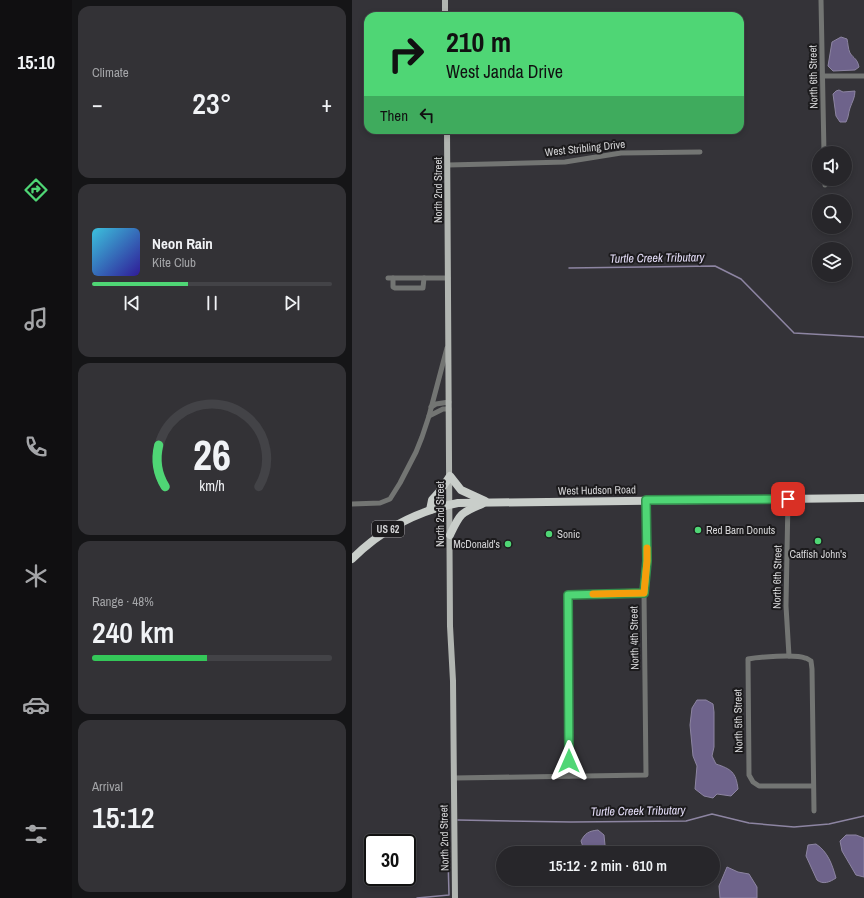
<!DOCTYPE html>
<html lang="en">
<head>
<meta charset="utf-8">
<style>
  body { margin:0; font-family:"Archivo Narrow",sans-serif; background:#333236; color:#f1f3f6; height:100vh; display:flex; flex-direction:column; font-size:15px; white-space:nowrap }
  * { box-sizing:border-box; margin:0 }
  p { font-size:13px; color:#a4a5a8 }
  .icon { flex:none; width:22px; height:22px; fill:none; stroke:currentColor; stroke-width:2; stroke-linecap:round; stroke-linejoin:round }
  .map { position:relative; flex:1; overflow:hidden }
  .side { display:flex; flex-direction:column; gap:6px; padding:6px; background:#151517; width:280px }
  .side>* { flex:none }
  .banner { position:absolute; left:12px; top:12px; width:380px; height:122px; border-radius:12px; box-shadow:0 2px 6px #0003,0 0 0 1px #434347; background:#4fd675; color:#111; overflow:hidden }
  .tools { position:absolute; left:460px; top:146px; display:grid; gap:8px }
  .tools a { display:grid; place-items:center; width:40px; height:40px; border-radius:50%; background:#27262a; box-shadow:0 2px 6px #0003,0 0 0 1px #434347; font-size:20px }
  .speed { position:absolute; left:12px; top:834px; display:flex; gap:8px; font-size:20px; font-weight:700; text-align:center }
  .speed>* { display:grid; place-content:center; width:52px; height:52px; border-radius:50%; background:#27262a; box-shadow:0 2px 6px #0003,0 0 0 1px #434347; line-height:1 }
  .speed .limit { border:2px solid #111; border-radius:6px; background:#fff; color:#111 }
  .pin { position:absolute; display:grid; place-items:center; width:34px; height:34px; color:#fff; margin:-17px; border-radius:8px; box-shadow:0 2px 6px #0006 }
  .me { position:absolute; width:44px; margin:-22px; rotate:0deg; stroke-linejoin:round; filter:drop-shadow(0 0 3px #0008) }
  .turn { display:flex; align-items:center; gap:14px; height:84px; padding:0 16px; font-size:18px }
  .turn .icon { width:52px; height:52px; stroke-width:2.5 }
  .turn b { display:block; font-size:28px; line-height:34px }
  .then { display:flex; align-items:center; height:38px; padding:0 16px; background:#0003; gap:8px; font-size:15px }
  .big { font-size:30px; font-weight:600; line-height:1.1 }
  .side .card { flex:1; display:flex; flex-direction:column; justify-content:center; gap:6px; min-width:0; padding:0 14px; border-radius:12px; background:#333236 }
  .side .dial { align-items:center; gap:0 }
  .dial svg { height:104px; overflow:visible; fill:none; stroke:#434347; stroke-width:7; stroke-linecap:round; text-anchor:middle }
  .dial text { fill:#f1f3f6; stroke:none }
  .song { display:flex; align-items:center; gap:12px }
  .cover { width:48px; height:48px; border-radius:6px; background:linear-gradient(135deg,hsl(190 70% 55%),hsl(250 70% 35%)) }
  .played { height:4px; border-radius:2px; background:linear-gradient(90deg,#4fd675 40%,#434347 40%) }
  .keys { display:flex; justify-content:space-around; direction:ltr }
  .heat { display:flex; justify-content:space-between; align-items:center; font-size:22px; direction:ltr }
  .charge { height:6px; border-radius:3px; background:linear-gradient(90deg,#34c759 48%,#434347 0) }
  .trip { position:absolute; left:144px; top:846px; width:224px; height:40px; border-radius:20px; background:#27262a; box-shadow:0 2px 6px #0003,0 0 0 1px #434347; font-weight:600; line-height:40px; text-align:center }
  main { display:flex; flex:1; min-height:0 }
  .tabs { display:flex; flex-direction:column; width:72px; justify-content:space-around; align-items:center; background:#100f11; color:#a4a5a8 }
  .tabs .icon { width:28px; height:28px }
  .tabs .current { color:#4fd675 }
  .tabs b { font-size:18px; color:#f1f3f6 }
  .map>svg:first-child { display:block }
  .water { fill:#6e638b; stroke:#8d85a2 }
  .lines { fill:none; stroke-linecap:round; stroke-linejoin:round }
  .stream { stroke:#8d85a2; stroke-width:1.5 }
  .minor { stroke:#737573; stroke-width:5 }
  .major { stroke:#b1b5b1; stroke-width:6 }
  .highway { stroke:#c9ceca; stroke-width:8 }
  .route-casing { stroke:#338b4c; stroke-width:10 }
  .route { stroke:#4fd675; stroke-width:7 }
  .slow { stroke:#f59e0b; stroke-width:7 }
  .poi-dot { fill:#4fd675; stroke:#1c1b1d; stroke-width:1.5 }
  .labels { text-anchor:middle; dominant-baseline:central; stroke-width:4; stroke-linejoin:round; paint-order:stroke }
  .shield { fill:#1c1b1d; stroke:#9d9c9e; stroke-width:1 }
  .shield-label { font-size:10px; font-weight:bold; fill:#d4d4d6 }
  .street-label { font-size:11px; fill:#d4d4d6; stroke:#1c1b1d }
  .poi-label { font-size:11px; fill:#d4d4d6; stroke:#1c1b1d; text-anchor:start }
  .water-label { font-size:12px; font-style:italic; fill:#e4ddf8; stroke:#1c1b1d }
</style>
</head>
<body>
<main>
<nav class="tabs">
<b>15:10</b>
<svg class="icon current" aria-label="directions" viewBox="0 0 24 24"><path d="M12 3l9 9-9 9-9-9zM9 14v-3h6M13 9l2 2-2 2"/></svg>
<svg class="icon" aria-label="music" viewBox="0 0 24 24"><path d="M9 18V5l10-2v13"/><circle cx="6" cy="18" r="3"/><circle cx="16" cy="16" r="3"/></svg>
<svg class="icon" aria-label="phone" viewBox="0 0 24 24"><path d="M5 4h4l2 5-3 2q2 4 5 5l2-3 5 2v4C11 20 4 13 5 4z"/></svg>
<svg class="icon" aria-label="climate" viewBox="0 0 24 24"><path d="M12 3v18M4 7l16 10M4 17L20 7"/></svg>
<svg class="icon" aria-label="car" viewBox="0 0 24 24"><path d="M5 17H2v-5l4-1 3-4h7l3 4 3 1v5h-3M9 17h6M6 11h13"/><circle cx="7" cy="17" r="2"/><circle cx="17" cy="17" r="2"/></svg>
<svg class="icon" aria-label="filters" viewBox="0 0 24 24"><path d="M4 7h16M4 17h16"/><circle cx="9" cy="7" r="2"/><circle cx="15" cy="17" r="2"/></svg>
</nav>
<section class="side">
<div class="card"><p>Climate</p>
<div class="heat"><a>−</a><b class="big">23°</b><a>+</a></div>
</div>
<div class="card">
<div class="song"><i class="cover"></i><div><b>Neon Rain</b><p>Kite Club</p></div></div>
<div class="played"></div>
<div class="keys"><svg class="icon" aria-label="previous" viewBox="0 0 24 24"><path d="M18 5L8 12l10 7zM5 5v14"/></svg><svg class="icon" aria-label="pause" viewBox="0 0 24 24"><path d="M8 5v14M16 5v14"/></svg><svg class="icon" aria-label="next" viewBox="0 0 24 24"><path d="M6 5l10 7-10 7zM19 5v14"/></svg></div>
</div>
<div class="card dial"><svg viewBox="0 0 100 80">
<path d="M14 69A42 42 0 1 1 86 69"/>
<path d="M14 69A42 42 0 0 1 9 37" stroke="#4fd675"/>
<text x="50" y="56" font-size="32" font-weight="700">26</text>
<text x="50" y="72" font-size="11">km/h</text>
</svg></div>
<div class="card"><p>Range · 48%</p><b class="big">240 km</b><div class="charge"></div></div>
<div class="card"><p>Arrival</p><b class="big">15:12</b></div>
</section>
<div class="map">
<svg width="512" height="898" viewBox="0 0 512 898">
  <rect width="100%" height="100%" fill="#343338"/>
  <g class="water">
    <path d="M489,37L495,39C496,43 496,49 498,53C502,59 505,58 507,67L503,70L481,71L476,66L480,42Z"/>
    <path d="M487,90L491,92L503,91C503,98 500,102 498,108C496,114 497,116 494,122H488L484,116L481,94L484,91Z"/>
    <path d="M345,700H354L361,704L362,712V747L360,756L364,764C379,769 384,772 386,789L379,796L365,794L361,798L352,796L343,789L345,766L341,756L338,725L340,708Z"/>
    <path d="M246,830L252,835L253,845L247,853L235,852L231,847L229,841C233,833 237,831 246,830Z"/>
    <path d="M494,835H504L512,838V877L504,875L490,851L488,841Z"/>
    <path d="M464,844C476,852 480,864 484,878C478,882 471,885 465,880L454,856L456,845Z"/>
    <path d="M375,867L386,872L397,874L405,887V898H368L367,886Z"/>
  </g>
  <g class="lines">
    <g class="stream">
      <path d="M217,268L363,266L389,279L442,333L512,337"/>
      <path d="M106,820L219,822L334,821L360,814L397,823L442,827L477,824L512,816"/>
      <path d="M65,898L97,895L95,821L96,820"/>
    </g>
    <g class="minor">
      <path d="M469,0L472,153"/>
      <path d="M471,76H512"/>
      <path d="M96,165L213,162L269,153L348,152"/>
      <path d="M473,179V185"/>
      <path d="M36,278H96"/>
      <path d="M41,278V287L43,288H71L72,278"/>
      <path d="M79,407L84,404L97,402"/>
      <path d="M77,416L91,409H97"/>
      <path d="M436,499L434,606L437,656"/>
      <path d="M0,504L28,503L38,499L48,483L64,452L70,437L77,416L95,348"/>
      <path d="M217,776L216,595L292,593"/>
      <path d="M102,778L294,775L292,593L295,561L294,500"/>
      <path d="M461,786H407L401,782L397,775L396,659C406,657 444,654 453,658C455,658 457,660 459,661L460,669L462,811"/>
    </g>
    <g class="major">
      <path d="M93,0V16"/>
      <path d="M95,130L98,626L101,681L103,898"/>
    </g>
    <g class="highway">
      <path d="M78,510L80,500L88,491L98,476L109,490L133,501"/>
      <path d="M98,535C108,514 108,513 130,504"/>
      <path d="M0,559C30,529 64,511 106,503L512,498"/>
    </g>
  </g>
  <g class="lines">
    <g class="route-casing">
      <path id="route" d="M217,761L216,595L292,593L295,561L294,500L436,499"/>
    </g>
    <use href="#route" class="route"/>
    <path class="slow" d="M241,594L292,593L295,561V548"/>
  </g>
  <g class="poi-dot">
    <circle cx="346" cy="530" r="4"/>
    <circle cx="197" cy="534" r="4"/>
    <circle cx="466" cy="541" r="4"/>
    <circle cx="156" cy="544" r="4"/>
  </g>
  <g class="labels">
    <rect class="shield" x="20" y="521" width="32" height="16" rx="3"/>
    <g class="shield-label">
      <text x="36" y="529">US 62</text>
    </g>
    <g class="street-label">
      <text transform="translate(461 77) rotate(-91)">North 6th Street</text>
      <text transform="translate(233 148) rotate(-6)">West Stribling Drive</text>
      <text transform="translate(86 190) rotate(-90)">North 2nd Street</text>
      <text transform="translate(245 490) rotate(-1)">West Hudson Road</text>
      <text transform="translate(88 514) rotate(-90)">North 2nd Street</text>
      <text transform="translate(425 577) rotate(-89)">North 6th Street</text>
      <text transform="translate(282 638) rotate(-91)">North 4th Street</text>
      <text transform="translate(386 721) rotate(-91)">North 5th Street</text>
      <text transform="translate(92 838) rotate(-91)">North 2nd Street</text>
    </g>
    <g class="poi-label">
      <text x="354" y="530">Red Barn Donuts</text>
      <text x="205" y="534">Sonic</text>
      <text x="148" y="544" text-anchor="end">McDonald's</text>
      <text x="466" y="554" text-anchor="middle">Catfish John's</text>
    </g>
    <g class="water-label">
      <text transform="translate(305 258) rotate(-1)">Turtle Creek Tributary</text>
      <text transform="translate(286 811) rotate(-1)">Turtle Creek Tributary</text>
    </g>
  </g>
</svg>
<div class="tools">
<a><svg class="icon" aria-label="sound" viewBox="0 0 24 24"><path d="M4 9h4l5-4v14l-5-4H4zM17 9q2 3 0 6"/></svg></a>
<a><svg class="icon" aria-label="search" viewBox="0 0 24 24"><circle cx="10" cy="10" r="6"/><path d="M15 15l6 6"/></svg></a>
<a><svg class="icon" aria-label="layers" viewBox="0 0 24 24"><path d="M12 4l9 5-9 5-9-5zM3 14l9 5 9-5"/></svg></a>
</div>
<div class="speed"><div class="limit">30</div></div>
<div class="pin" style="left:436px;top:499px;background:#d93025"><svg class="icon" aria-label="arrive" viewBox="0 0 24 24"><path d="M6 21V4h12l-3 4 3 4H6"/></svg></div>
<svg class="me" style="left:217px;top:761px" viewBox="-20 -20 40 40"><path d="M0-17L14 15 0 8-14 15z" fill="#4fd675" stroke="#fff" stroke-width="4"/></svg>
<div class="trip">15:12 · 2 min · 610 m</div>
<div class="banner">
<div class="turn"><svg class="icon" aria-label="right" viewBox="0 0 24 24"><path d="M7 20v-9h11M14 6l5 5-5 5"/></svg><div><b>210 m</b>West Janda Drive</div></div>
<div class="then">Then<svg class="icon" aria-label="left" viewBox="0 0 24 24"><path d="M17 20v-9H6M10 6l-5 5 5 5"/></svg></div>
</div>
</div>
</main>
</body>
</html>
